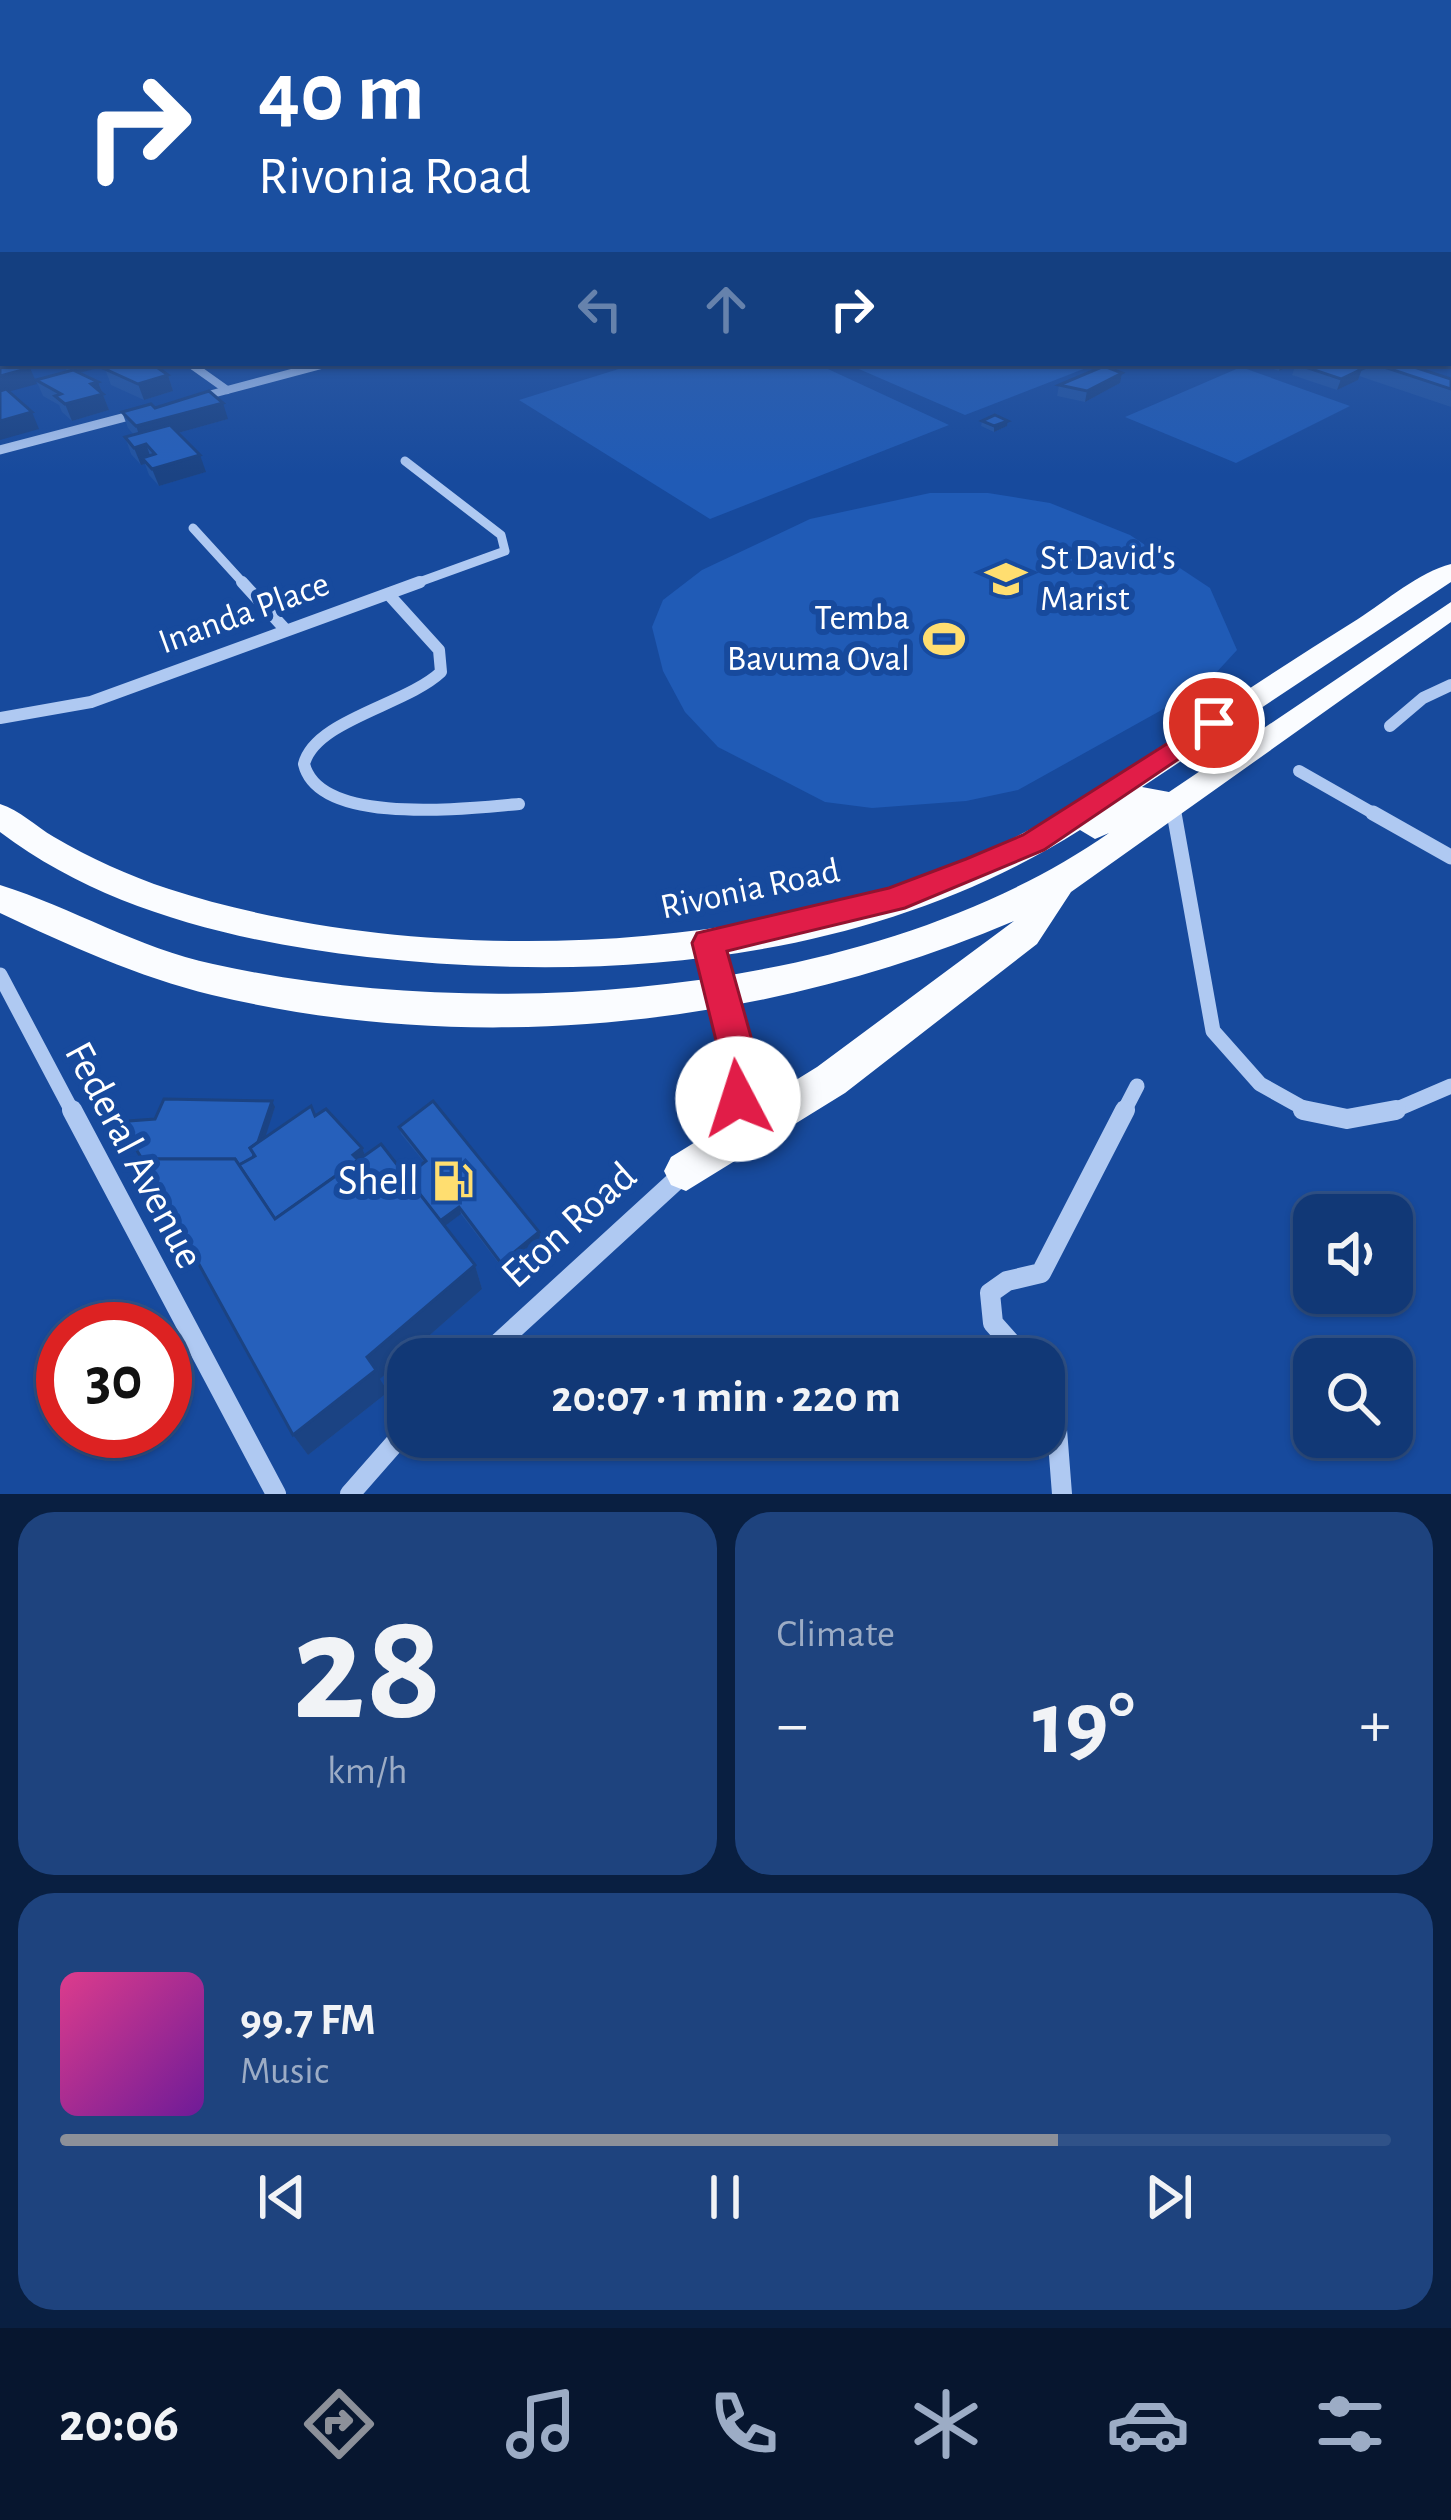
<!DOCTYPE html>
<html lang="en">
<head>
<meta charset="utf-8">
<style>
  body { margin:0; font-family:"Alegreya Sans",sans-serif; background:#1e437e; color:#f1f3f6; height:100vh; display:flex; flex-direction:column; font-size:45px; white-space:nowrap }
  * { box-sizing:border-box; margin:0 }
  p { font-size:39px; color:#9cacc5 }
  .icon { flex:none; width:66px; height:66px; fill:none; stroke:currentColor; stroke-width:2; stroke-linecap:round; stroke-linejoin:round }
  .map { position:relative; height:1494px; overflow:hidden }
  .drawer { display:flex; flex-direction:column; gap:18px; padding:18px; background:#091f41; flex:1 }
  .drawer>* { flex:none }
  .banner { position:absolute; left:0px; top:0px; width:1452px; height:366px; box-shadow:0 3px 9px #0004,0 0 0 3px #305288; background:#1a4fa0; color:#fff; overflow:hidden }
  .tools { position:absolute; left:1293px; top:1194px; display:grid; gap:24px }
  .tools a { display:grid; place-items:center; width:120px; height:120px; border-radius:24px; background:#113876; box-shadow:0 3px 9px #0004,0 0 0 3px #305288; font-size:60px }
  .speed { position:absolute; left:36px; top:1302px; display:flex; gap:24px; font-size:60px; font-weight:700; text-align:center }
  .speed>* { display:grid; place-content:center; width:156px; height:156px; border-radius:50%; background:#113876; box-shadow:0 3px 9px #0004,0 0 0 3px #305288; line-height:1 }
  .speed .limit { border:18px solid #d22; background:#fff; color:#111 }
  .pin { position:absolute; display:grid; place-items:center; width:102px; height:102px; color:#fff; margin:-51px; border:6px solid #fff; border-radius:50%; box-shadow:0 3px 12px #0007 }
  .me { position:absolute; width:132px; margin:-66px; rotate:355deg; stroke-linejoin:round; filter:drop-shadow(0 0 9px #0008) }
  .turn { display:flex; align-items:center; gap:42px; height:252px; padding:0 60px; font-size:54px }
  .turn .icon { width:156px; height:156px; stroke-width:2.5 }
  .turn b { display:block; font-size:84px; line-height:102px }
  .lanes { display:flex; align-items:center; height:114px; padding:0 60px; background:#0003; justify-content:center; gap:60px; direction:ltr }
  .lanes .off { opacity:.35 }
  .big { font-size:90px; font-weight:700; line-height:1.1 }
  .drawer .card { flex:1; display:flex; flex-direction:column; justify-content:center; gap:18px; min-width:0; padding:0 42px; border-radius:36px; background:#1e437e }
  .drawer .dial { align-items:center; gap:0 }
  .dial b { font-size:156px; line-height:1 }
  .song { display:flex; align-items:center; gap:36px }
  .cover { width:144px; height:144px; border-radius:18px; background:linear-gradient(135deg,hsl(330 70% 55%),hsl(280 70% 35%)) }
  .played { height:12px; border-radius:6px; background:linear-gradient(90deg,#8c9099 75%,#305288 75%) }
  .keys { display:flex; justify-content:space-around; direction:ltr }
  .heat { display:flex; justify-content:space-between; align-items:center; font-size:66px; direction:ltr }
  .drawer .tiles { flex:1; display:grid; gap:18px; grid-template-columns:1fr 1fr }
  .card:last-child { grid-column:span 2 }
  .trip { position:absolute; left:387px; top:1338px; width:678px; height:120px; border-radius:36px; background:#113876; box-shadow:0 3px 9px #0004,0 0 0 3px #305288; font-weight:700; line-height:120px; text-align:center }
  .dock { display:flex; height:192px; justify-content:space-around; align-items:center; background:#07162f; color:#9cacc5 }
  .dock .icon { width:84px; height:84px }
  .dock .active { color:#8c9099 }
  .dock b { font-size:54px; color:#f1f3f6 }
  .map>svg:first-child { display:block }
  .green { fill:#205bb6 }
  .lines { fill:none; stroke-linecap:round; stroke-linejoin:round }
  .street-far4 { stroke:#afc9f2; stroke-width:8 }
  .street-far3 { stroke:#afc9f2; stroke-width:9 }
  .street-far2 { stroke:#afc9f2; stroke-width:12 }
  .street-far1 { stroke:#afc9f2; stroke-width:15 }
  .street { stroke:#afc9f2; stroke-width:20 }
  .primary { fill:#fafcff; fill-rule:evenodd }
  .wall { fill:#2153a1 }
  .shaded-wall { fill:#1b4383 }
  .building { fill:#2660bb; stroke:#1b4383; stroke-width:3 }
  .route { fill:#e11d48; stroke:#92132f; stroke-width:3 }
  .labels { text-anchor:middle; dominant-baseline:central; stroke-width:12; stroke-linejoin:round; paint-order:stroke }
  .poi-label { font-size:36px; fill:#fff; stroke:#174a9d; text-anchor:start }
  .street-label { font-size:36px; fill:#fff; stroke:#174a9d }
  .near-street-label { font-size:42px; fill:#fff; stroke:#174a9d }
  .near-poi-label { font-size:42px; fill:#fff; stroke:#174a9d; text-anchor:end }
</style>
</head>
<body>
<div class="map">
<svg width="1451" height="1494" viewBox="0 0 1451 1494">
  <rect width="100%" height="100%" fill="#174a9d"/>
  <g class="green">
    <path d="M638,363H815L949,425L710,519L519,400Z"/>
    <path d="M845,363H1099L965,415Z"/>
    <path d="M1241,367L1350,406L1236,463L1125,417Z"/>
    <path d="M930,493H988L1050,503L1130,535L1210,588L1237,650L1203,687L1018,790L966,801L872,808L825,802L718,747L685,712L663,671L652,627L663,600L702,570L810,519Z"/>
  </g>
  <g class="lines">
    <g class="street-far4">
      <path d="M189,363L227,390"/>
      <path d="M197,398L329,363"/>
    </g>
    <g class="street-far3">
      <path d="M0,450L137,414"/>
      <path d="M405,461L501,535L505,551L411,585"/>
      <path d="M193,528L245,585"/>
    </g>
    <g class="street-far2">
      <path d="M242,582L284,628"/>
      <path d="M391,597L439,650L441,672C406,705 315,720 304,764C319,827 469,808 519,804"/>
      <path d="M0,718L91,702L420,582"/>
      <path d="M1390,726L1423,698L1451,685"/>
      <path d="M1299,771L1378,816"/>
      <path d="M1173,805L1175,816"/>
    </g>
    <g class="street-far1">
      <path d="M1174,813L1213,1031L1260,1084L1312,1113"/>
      <path d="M1373,813L1451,857"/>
      <path d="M709,944C724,1001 746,1054 729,1113"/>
      <path d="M0,975L73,1113"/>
      <path d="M1123,1113L1137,1086"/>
      <path d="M1388,1113L1451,1086"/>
    </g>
    <g class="street">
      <path d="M72,1110L276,1494"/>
      <path d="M1303,1110L1347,1119L1396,1110"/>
      <path d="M716,1135L729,1110"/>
      <path d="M481,1359L683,1174"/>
      <path d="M1025,1359L993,1323L990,1293L1007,1281L1041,1273L1125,1110"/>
      <path d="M1044,1378L1054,1391L1062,1494"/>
      <path d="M350,1494L408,1428"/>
    </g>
    <path class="primary" d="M1451,564V582L1142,787L1169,792L1451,602V622L1071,892L1037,944L845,1093L686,1191L671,1185L664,1171L671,1157L817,1067L1014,921C765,1027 475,1058 212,995C138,977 68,945 0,913V885C73,908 138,948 213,964C487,1025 874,997 1109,833L1095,839L1080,830C869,963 609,984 367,957C239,942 104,911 0,832V804C20,810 35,826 54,837C90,858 129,876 169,889C434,975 830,959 1068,807C1165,745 1260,680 1358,619C1386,601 1419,572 1451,564Z"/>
  </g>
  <g class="wall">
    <path d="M63,363H151L168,375L173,391L144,400L111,385L105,369L111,368L109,365L79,373L98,382L109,410L72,421L62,412L59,405L43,396L36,380L67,371Z"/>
    <path d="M1257,363H1295L1279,371Z"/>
    <path d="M1298,363H1402L1451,379V407L1359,376L1358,380L1337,390L1292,375L1296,364Z"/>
    <path d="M1120,383L1085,402L1057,396L1059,385Z"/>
    <path d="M155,408L228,419L178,433L206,472L159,486L149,475L145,464L141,465L131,454L125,437L134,435L128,428L122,412Z"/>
    <path d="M982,421H1008L1007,426L994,432L981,426Z"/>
    <path d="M275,1107L265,1137L315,1116L362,1148L365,1155L406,1177L424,1162L401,1134L399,1127L539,1232L541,1238L503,1269L461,1214L444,1226L475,1265L482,1289L380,1379L388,1392L308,1455L293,1435L141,1159Z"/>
  </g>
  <g class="shaded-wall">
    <path d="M68,363H109V365L72,375Z"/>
    <path d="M1282,363H1295L1279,371Z"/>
    <path d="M30,368L37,384L0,394V376Z"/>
    <path d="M1362,369L1358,380L1337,390L1341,379Z"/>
    <path d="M1122,373L1120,383L1085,402L1087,391Z"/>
    <path d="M168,375L173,391L144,400L138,384Z"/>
    <path d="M98,382L109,410L72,421L65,404L91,384Z"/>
    <path d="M223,403L228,419L142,443L136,426Z"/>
    <path d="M32,412L39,429L0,440V421Z"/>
    <path d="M1008,421L1007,426L994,432V426Z"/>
    <path d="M146,444L152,461L142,458L145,464L141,465L134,448Z"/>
    <path d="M200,455L206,472L159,486L152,469Z"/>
    <path d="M272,1101L275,1107L258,1160L254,1154Z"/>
    <path d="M362,1148L370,1167L371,1185L353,1155Z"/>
    <path d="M459,1207L461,1214L438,1231L436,1224Z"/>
    <path d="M539,1232L541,1238L503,1269L501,1263Z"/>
    <path d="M475,1265L482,1289L380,1379L388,1392L308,1455L293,1435L367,1357Z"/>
  </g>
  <g class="building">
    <path d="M3,347V363H13L30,368L0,376V348Z"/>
    <path d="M111,363H151L168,375L138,384L105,369L115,366Z"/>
    <path d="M1298,363H1343L1362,369L1341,379L1296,364Z"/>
    <path d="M1372,363H1402L1451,379V389Z"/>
    <path d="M1104,366L1122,373L1087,391L1059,385Z"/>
    <path d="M73,370L98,382L91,384L103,394L65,404L55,396L61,394L36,380Z"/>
    <path d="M6,389L32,412L0,421V391Z"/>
    <path d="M209,391L223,403L136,426L122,412L151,404L155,408Z"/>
    <path d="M995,415L1008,421L994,426L982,421Z"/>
    <path d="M170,425L200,455L152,469L142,458L155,454L146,444L134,448L125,437Z"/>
    <path d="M164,1099L272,1101L258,1142L250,1148L254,1154L253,1158L239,1165L235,1159H142L126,1132L129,1121L155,1119Z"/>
    <path d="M433,1101L539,1232L501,1263L459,1207L440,1221L406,1177L426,1161L399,1127Z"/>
    <path d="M311,1106L315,1116L326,1109L362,1148L353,1155L358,1160L275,1219L239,1165L255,1156L250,1148Z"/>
    <path d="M381,1144L475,1265L367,1357L376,1370L293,1435L141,1159H235L275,1219Z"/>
  </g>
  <linearGradient id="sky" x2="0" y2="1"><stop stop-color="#0d2956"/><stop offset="0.56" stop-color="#3660a5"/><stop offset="1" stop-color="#3660a5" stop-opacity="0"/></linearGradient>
  <rect width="1451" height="475" fill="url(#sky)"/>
  <path class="route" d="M1214,714L1227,723L1223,729L1044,850L905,908L727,951L760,1069L751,1111L738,1116L725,1111L719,1099L723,1069L692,943L697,933L889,888L966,859L1023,835Z"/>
  <defs>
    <g id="school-bare" transform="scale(3.24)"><path d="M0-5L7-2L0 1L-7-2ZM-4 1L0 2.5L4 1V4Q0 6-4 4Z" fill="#ffde70" stroke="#174a9d" stroke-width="2.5" paint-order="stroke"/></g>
    <g id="stadium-bare" transform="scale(3.24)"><path d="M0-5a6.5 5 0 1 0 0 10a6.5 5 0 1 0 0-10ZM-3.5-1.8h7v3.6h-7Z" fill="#ffde70" stroke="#174a9d" stroke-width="2.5" paint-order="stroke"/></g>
    <g id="fuel-bare" transform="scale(3.24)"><path d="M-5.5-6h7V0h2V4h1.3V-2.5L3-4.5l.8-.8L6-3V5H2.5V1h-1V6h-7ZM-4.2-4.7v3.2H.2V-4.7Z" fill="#ffde70" stroke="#174a9d" stroke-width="2.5" paint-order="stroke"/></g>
  </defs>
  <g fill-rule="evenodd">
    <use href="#school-bare" x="1006" y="579"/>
    <use href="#stadium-bare" x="944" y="639"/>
    <use href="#fuel-bare" x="453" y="1181"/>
  </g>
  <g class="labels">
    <g class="poi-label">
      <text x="1040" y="558">St David's<tspan x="1040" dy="41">Marist</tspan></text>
      <text x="910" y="618" text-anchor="end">Temba<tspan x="910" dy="41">Bavuma Oval</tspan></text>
    </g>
    <g class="street-label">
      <text transform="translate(244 613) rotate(-20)">Inanda Place</text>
      <text transform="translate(750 889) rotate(-12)">Rivonia Road</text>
    </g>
    <g class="near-street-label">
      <text transform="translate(134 1155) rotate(62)">Federal Avenue</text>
      <text transform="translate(569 1225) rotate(-42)">Eton Road</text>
    </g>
    <g class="near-poi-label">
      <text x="419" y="1181">Shell</text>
    </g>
  </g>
</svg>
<div class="tools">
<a><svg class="icon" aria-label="sound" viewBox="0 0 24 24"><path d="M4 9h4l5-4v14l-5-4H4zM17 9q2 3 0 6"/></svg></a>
<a><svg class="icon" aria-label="search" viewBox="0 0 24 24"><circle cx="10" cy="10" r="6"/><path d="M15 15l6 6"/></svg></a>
</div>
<div class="speed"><div class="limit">30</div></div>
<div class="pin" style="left:1214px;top:723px;background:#d93025"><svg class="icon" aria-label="arrive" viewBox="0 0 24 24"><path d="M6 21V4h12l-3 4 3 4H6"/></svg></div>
<svg class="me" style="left:738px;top:1099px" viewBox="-20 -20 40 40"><circle r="19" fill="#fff"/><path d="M0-13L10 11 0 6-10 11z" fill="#e11d48"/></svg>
<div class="trip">20:07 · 1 min · 220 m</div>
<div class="banner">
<div class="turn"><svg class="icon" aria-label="right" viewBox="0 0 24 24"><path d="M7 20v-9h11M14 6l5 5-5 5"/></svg><div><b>40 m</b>Rivonia Road</div></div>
<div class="lanes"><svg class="icon off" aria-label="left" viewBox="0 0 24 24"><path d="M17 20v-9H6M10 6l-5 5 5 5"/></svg><svg class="icon off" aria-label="ahead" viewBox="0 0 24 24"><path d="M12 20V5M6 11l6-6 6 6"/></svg><svg class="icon" aria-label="right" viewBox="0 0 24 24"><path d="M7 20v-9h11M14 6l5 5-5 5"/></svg></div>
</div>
</div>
<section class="drawer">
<div class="tiles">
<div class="card dial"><b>28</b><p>km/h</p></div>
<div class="card"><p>Climate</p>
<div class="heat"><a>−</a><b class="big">19°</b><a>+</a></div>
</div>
<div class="card">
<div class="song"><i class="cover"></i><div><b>99.7 FM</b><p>Music</p></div></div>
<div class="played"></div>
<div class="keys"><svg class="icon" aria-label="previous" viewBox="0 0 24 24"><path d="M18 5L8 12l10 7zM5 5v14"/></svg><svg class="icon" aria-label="pause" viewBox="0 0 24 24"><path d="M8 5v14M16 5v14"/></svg><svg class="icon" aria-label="next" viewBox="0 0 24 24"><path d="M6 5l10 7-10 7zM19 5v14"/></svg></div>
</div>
</div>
</section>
<nav class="dock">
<b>20:06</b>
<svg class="icon active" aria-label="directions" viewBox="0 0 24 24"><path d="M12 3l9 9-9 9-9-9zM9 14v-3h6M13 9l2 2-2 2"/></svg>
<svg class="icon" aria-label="music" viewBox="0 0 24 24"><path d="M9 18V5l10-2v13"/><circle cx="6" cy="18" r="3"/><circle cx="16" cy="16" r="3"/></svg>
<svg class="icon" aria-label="phone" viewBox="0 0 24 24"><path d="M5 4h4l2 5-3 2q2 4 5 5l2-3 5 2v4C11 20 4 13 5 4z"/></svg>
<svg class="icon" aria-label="climate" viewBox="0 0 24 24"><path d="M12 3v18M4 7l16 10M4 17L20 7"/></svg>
<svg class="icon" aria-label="car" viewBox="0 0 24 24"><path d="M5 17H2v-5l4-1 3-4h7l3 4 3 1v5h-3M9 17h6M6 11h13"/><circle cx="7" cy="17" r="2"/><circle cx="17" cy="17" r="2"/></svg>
<svg class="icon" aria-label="filters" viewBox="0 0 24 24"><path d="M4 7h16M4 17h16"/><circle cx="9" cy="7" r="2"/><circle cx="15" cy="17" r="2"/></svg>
</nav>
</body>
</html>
